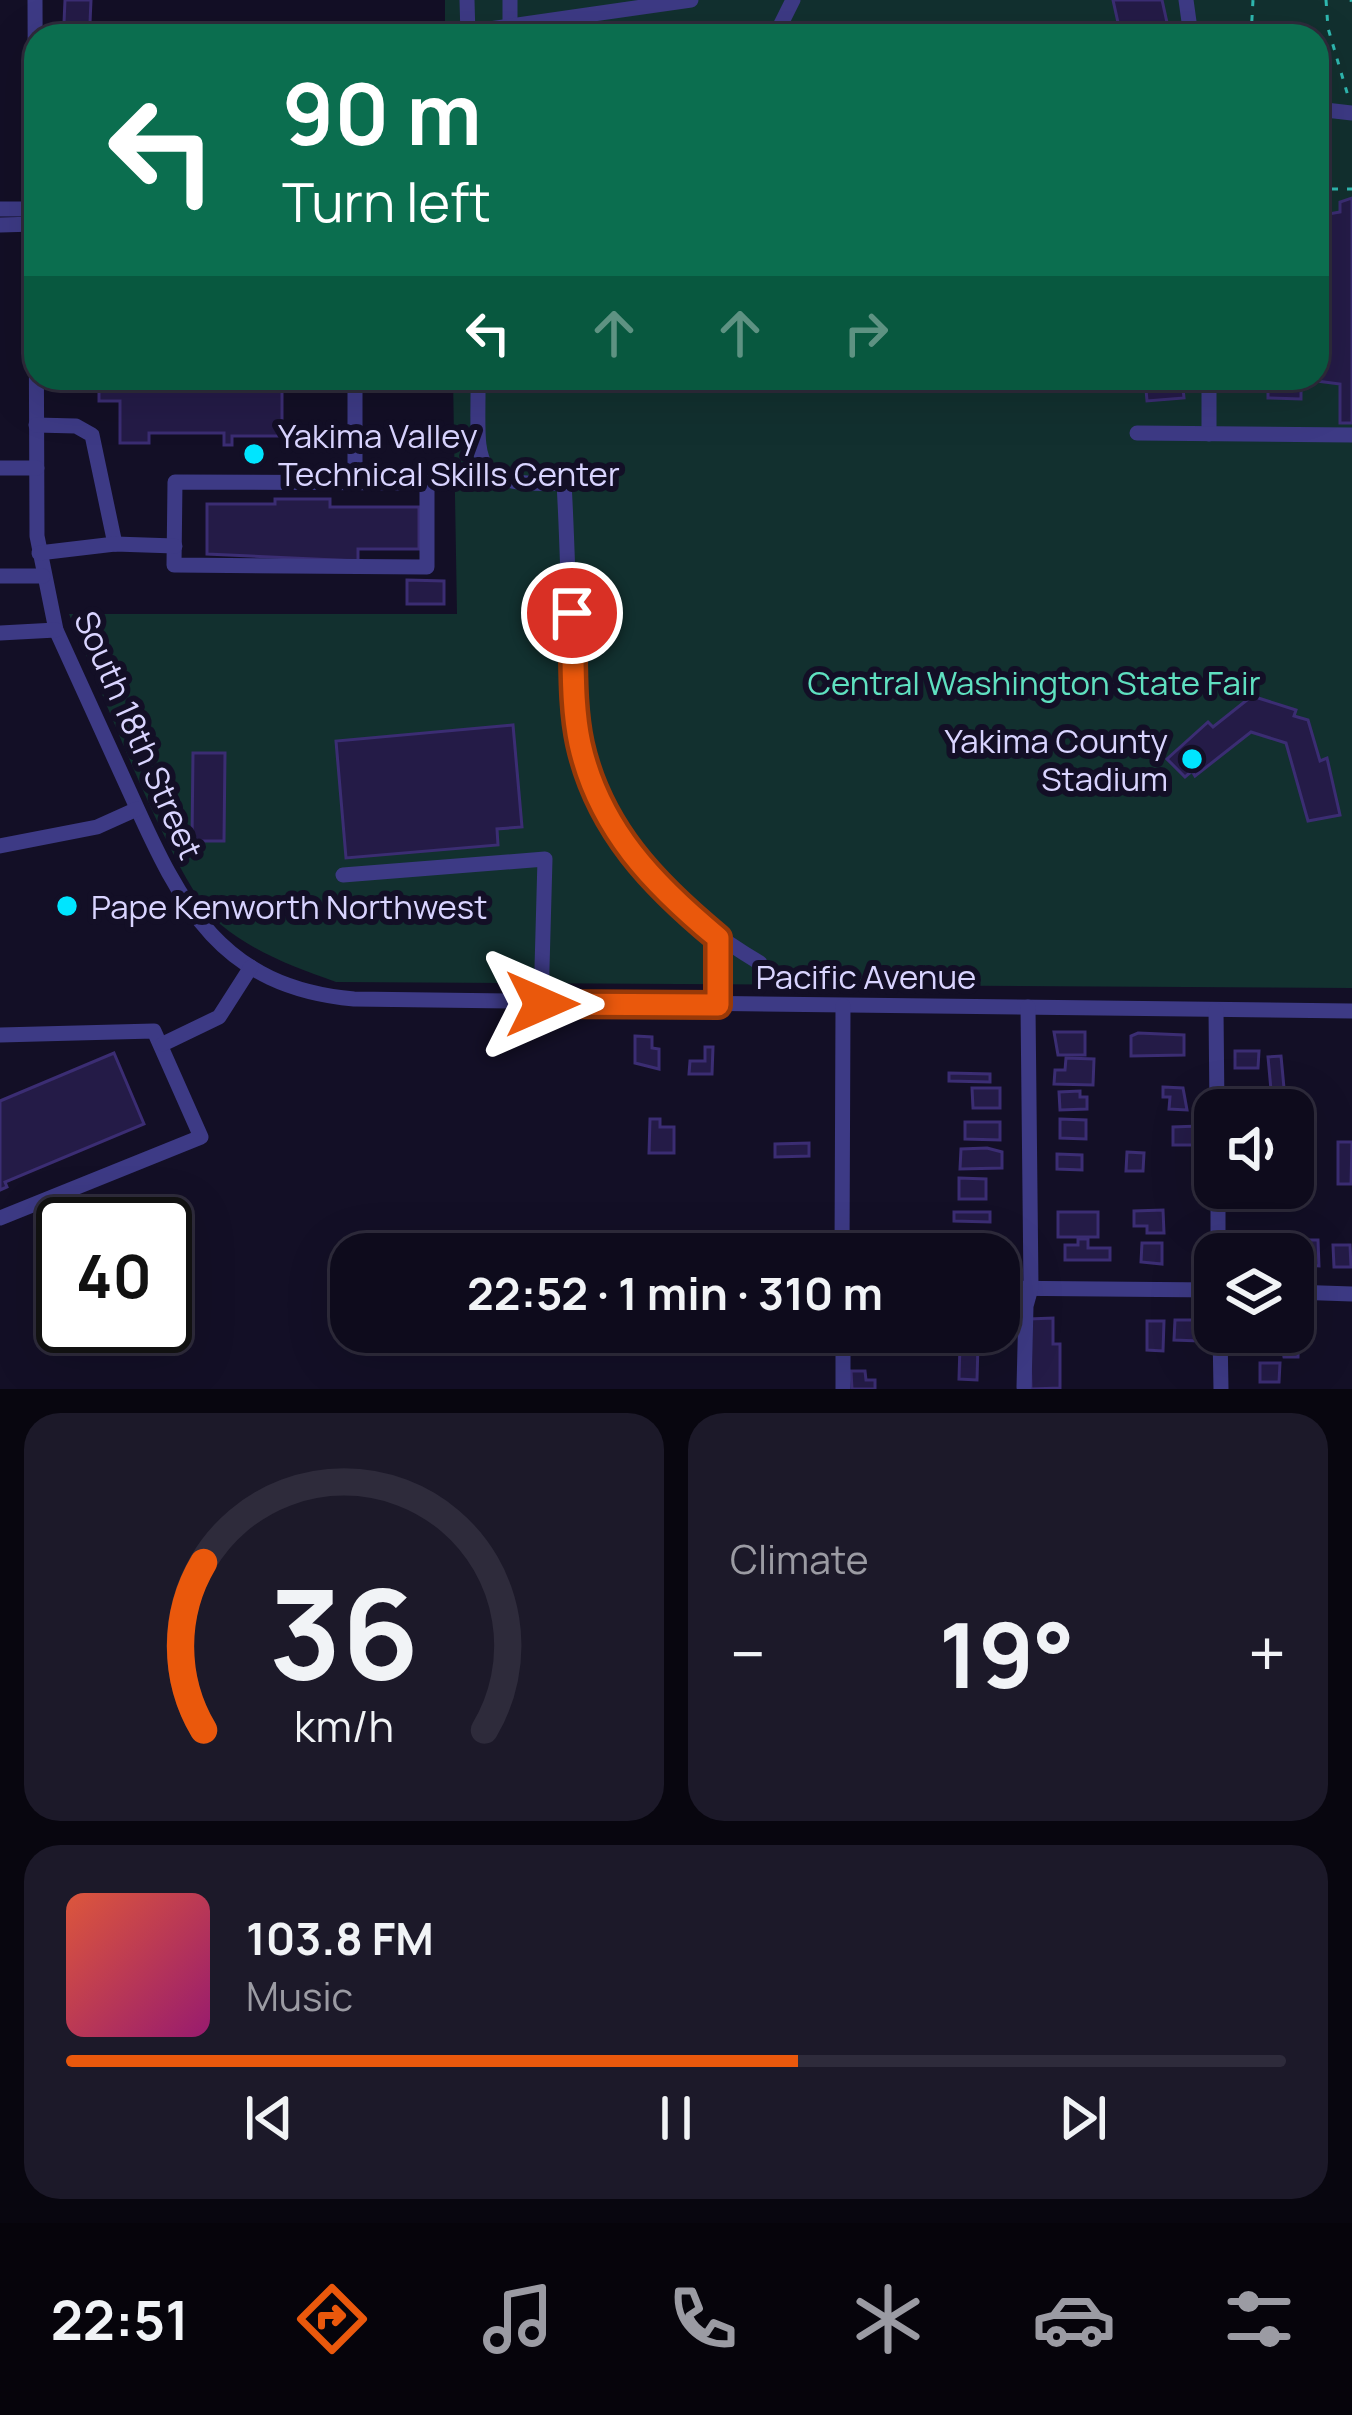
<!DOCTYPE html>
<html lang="en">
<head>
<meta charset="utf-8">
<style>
  body { margin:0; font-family:Manrope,sans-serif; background:#1c1929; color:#f1f3f6; height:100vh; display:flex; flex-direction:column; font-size:45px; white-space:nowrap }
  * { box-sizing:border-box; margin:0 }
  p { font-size:39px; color:#9b9ba3 }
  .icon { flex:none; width:66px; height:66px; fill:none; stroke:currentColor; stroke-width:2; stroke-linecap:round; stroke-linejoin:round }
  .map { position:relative; height:1389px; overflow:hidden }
  .panel { display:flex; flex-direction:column; gap:24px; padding:24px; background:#08060f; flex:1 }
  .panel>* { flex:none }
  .guide { position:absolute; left:24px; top:24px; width:1305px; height:366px; border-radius:36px; box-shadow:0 12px 48px #0002,0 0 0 3px #2e2b3b; background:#0b6e4f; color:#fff; overflow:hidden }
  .tools { position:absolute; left:1194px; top:1089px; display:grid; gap:24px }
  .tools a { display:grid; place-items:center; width:120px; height:120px; border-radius:24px; background:#0e0b1c; box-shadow:0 12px 48px #0002,0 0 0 3px #2e2b3b; font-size:60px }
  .speed { position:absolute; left:36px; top:1197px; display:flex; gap:24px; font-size:60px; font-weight:700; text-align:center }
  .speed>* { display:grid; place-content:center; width:156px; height:156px; border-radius:50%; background:#0e0b1c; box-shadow:0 12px 48px #0002,0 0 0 3px #2e2b3b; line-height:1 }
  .speed .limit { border:6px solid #111; border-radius:18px; background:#fff; color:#111 }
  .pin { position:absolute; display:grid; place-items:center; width:102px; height:102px; color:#fff; margin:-51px; border:6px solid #fff; border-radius:50%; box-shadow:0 3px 12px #0007 }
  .me { position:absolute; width:132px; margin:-66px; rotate:90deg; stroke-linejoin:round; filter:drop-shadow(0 0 9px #0008) }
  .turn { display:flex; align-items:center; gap:42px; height:252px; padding:0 60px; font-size:54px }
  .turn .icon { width:156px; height:156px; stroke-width:2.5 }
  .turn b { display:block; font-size:84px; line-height:102px }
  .lanes { display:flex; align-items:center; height:114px; padding:0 60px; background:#0003; justify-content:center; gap:60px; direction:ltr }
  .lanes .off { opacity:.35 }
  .big { font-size:90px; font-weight:700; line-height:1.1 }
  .panel .tile { flex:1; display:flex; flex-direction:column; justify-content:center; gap:18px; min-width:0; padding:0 42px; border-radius:36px; background:#1c1929 }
  .panel .dial { align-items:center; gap:0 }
  .dial svg { height:312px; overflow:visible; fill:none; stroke:#2e2b3b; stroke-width:7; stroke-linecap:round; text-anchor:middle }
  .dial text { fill:#f1f3f6; stroke:none }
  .song { display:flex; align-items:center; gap:36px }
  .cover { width:144px; height:144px; border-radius:18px; background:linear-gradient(135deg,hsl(10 70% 55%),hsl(320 70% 35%)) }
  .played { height:12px; border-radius:6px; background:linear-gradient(90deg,#ea580c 60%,#2e2b3b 60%) }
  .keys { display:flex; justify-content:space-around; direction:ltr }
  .heat { display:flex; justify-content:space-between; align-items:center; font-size:66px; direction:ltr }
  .panel .tiles { flex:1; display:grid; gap:24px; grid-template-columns:1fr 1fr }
  .tile:last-child { grid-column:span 2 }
  .trip { position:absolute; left:330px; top:1233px; width:690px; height:120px; border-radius:36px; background:#0e0b1c; box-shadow:0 12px 48px #0002,0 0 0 3px #2e2b3b; font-weight:700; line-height:120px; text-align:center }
  .tabs { display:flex; height:192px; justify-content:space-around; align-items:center; background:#06040b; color:#9b9ba3 }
  .tabs .icon { width:84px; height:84px }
  .tabs .current { color:#ea580c }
  .tabs b { font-size:54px; color:#f1f3f6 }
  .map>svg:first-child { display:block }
  .green { fill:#12302f }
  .building { fill:#241b47; stroke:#3b2d73; stroke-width:3 }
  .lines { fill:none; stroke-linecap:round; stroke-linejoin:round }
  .path { stroke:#2fb8b0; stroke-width:3; stroke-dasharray:6 9; stroke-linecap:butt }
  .minor { stroke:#3d3a85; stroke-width:15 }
  .route-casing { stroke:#983908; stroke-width:30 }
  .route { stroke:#ea580c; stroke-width:21 }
  .poi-dot { fill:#00e5ff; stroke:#130f26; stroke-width:4.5 }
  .labels { text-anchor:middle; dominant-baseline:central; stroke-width:12; stroke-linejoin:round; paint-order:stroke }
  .poi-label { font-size:33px; fill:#d9d4ff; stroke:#130f26; text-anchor:start }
  .park-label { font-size:33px; fill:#5fe0c0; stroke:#130f26 }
  .street-label { font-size:33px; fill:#d9d4ff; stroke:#130f26 }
</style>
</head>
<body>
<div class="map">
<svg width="1352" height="1389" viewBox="0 0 1352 1389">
  <rect width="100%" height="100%" fill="#130f26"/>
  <path class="green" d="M445,0H1352V988L336,982C294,967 255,953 220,924C175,887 97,678 69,614H457L453,378H1317V36H445Z"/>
  <g class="building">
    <path d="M65,0H91L90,23H64Z"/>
    <path d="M1113,0H1162L1170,36H1121Z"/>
    <path d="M1352,198V423H1340V384L1301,379V399L1268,398V378H1317V216L1340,212V202Z"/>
    <path d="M99,378H282V436H232V445H224V433H149V443H120V401H99Z"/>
    <rect x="396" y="378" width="39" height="13"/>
    <path d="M1145,378H1182L1184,398L1147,401Z"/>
    <path d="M275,499H330V507H419V549H358V561L207,554V504H275Z"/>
    <path d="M407,580L444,581V604H407Z"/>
    <path d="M1252,696L1296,710L1294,716L1308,720L1320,761L1327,758L1340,815L1308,821L1286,743L1251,732L1195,776L1192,771L1185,777L1167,759L1208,722L1213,727Z"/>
    <path d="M513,725L522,827L497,829L498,845L346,858L336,741Z"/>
    <path d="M193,753H225L224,841H192Z"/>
    <path d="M1054,1032H1085V1055H1058Z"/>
    <path d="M1138,1033L1184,1035V1055L1131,1056V1036Z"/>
    <path d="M635,1036L652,1037V1048L659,1049V1069L635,1063Z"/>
    <path d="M705,1047H713L712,1074H689L690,1061H705Z"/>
    <path d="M1235,1051H1259L1258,1068H1235Z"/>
    <path d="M114,1053L144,1124L5,1182L7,1187L0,1190V1101Z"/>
    <path d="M1281,1056L1284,1088L1271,1090L1268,1057Z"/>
    <path d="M1066,1058L1094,1059L1093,1085L1054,1084L1055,1070H1065Z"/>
    <path d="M949,1073L990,1074V1082L949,1081Z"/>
    <path d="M1163,1087L1183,1088L1187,1110L1169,1109L1170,1097H1163Z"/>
    <path d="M972,1088H1000V1108H973Z"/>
    <path d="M1080,1091V1097H1087V1109L1060,1110L1059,1092Z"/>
    <path d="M650,1119H660V1127H674V1153H649Z"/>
    <path d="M1060,1119L1086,1120V1139L1060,1138Z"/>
    <path d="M965,1122H1000V1140L965,1139Z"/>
    <path d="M1198,1126L1196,1145H1173V1127Z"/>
    <path d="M1338,1142H1352L1351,1184H1338Z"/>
    <path d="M809,1143V1156L775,1157V1144Z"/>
    <path d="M987,1148L1002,1152V1168L960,1169L961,1149Z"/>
    <path d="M1127,1152L1144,1153L1143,1171H1126Z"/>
    <path d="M1057,1154L1082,1155V1170L1057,1169Z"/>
    <path d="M959,1178L986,1179V1199H959Z"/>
    <path d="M1246,1188H1284L1282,1203L1247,1201Z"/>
    <path d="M1163,1210L1164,1233H1147V1226H1134V1211Z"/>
    <path d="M954,1212H990V1222L954,1221Z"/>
    <rect x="1058" y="1212" width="40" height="25"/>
    <path d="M1078,1239H1088V1248H1110V1260H1065V1245H1078Z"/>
    <path d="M1303,1240H1318L1319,1266L1304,1265Z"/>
    <path d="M1142,1243H1162V1264L1141,1262Z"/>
    <path d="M1333,1245H1350L1351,1267H1334Z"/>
    <path d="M1293,1316H1299L1298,1357H1284L1279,1332H1293Z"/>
    <path d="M1053,1318V1344H1060V1388L1031,1389L1029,1319Z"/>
    <path d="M1175,1320H1194L1199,1341L1174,1340Z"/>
    <path d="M1147,1321H1164L1163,1351L1147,1350Z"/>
    <path d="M960,1344H978L977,1380L959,1379Z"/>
    <path d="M1260,1363H1280L1279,1382H1260Z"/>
    <path d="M851,1371H865L866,1380H875V1389H852Z"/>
  </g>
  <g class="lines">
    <g class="path">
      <path d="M1326,0L1328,28L1348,96"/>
      <path d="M1350,0L1352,1"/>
      <path d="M1251,36L1253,0"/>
      <path d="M1317,189H1352"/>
    </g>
    <g class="minor">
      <path d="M35,0L37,536L56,630C81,686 107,741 132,797C181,906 221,987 354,999L1352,1011"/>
      <path d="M467,0L468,36"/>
      <path d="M1186,0L1191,36"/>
      <path d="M510,26V0"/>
      <path d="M468,32L691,0"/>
      <path d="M775,36L793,0"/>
      <path d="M1317,109L1352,113"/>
      <path d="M0,209H34"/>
      <path d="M0,225L36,224"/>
      <path d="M478,378C479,461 465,488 564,483C577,702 547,836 760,963"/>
      <path d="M1209,378V434"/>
      <path d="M36,425L76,426L92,435L115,544"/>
      <path d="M1137,433L1352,435"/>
      <path d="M0,468H37"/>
      <path d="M175,482L427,483V567L174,565Z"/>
      <path d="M355,483V378"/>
      <path d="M39,553L115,544L175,546"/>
      <path d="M0,576H43"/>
      <path d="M0,633L56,630"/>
      <path d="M0,846L97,827L137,809"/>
      <path d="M343,875L545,859L541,1004"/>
      <path d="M718,938V1005"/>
      <path d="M1216,1010L1217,1110"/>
      <path d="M0,1035L154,1031L201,1137L0,1218"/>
      <path d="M163,1044L219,1017L251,967"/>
      <path d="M1218,1188V1254"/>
      <path d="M842,1254L843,1006"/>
      <path d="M999,1288L1215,1290"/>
      <path d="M1293,1292L1352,1294"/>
      <path d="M843,1332V1389"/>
      <path d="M1220,1332L1221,1389"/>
      <path d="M1024,1387L1026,1306L1031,1288L1028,1007"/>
    </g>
  </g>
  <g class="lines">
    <g class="route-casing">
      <path id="route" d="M542,1004L718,1005V938C654,885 599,829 580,744C571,703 574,655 572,613"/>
    </g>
    <use href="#route" class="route"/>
  </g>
  <g class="poi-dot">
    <circle cx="254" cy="454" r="12"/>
    <circle cx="1192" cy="759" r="12"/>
    <circle cx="67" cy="906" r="12"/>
  </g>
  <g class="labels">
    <g class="poi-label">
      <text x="278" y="435">Yakima Valley<tspan x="278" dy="38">Technical Skills Center</tspan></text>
      <text x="1168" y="740" text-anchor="end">Yakima County<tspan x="1168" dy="38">Stadium</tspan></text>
      <text x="91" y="906">Pape Kenworth Northwest</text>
    </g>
    <g class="park-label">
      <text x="1034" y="682">Central Washington State Fair</text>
    </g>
    <g class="street-label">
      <text transform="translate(139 735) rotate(66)">South 18th Street</text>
      <text x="866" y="976">Pacific Avenue</text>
    </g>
  </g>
</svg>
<div class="tools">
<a><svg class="icon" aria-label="sound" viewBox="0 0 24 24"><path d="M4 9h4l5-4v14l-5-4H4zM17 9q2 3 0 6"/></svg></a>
<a><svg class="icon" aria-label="layers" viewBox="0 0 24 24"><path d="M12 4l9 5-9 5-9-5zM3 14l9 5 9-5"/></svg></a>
</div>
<div class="speed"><div class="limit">40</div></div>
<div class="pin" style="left:572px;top:613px;background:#d93025"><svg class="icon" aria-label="arrive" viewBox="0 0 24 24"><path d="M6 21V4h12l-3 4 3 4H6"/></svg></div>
<svg class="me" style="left:542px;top:1004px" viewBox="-20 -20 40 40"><path d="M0-17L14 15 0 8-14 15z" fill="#ea580c" stroke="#fff" stroke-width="4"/></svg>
<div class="trip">22:52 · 1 min · 310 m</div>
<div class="guide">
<div class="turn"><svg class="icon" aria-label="left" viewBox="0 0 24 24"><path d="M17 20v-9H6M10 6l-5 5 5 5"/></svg><div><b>90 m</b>Turn left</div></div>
<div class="lanes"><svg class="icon" aria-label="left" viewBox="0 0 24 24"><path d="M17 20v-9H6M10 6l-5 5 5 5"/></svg><svg class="icon off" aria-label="ahead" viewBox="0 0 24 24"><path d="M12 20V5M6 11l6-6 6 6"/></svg><svg class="icon off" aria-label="ahead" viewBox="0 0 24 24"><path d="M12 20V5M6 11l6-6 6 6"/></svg><svg class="icon off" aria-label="right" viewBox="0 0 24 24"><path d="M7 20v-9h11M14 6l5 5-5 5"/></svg></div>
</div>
</div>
<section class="panel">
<div class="tiles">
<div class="tile dial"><svg viewBox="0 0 100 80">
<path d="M14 69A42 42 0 1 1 86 69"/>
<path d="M14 69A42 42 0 0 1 14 26" stroke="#ea580c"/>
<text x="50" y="56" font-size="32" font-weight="700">36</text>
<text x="50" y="72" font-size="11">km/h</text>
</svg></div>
<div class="tile"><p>Climate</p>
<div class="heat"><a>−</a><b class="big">19°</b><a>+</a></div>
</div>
<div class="tile">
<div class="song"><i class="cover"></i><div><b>103.8 FM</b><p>Music</p></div></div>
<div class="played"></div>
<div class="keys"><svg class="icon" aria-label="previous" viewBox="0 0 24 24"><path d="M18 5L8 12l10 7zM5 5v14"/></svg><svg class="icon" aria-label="pause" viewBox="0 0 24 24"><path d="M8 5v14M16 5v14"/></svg><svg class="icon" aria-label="next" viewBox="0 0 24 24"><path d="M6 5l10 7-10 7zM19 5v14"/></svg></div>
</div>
</div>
</section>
<nav class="tabs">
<b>22:51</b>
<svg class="icon current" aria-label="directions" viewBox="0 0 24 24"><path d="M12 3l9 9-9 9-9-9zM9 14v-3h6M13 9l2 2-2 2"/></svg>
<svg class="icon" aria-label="music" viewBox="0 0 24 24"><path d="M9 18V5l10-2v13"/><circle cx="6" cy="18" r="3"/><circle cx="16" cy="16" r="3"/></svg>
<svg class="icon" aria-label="phone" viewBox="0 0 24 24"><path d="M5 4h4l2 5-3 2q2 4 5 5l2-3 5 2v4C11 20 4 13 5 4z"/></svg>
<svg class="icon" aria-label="climate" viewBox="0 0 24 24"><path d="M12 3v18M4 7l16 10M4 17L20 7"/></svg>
<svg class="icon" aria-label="car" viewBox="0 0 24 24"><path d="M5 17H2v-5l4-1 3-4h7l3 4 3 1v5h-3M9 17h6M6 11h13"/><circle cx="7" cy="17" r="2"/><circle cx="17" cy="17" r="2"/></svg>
<svg class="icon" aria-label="filters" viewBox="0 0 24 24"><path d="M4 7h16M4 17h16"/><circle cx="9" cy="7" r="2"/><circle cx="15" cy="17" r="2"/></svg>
</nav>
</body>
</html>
